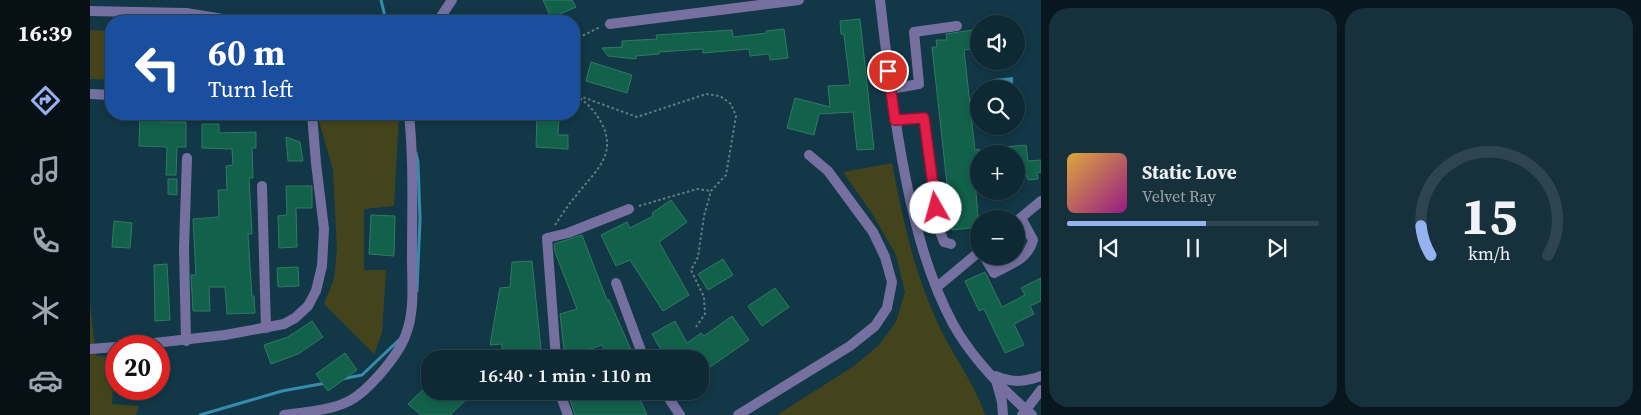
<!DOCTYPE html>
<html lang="en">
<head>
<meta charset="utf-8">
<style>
  body { margin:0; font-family:"Source Serif 4",serif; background:#17313c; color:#f1f3f6; height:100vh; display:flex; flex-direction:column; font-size:19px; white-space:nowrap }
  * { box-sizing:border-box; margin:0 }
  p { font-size:16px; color:#9ba6ac }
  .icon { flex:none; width:28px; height:28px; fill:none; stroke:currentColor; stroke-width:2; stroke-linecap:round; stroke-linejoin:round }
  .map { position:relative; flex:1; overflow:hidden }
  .drawer { display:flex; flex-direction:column; gap:8px; padding:8px; background:#08171d; width:600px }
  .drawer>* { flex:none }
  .banner { position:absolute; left:15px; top:15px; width:475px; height:105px; border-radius:20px; box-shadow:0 2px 8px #0003,0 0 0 1px #2e454f; background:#1a4fa0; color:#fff; overflow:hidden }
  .buttons { position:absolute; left:880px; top:15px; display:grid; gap:10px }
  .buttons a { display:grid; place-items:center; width:55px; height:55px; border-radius:50%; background:#0e2934; box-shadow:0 2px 8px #0003,0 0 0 1px #2e454f; font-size:25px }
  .speed { position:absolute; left:15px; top:335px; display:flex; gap:10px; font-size:25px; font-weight:700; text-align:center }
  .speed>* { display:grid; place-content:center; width:65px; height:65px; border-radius:50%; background:#0e2934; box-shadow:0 2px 8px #0003,0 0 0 1px #2e454f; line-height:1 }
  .speed .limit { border:8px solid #d22; background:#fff; color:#111 }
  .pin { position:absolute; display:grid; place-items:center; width:42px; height:42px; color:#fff; margin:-21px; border:2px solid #fff; border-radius:50%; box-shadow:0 1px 5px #0007 }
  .me { position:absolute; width:55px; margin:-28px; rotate:353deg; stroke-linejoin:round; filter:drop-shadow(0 0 4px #0008) }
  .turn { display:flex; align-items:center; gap:18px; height:105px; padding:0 20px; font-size:22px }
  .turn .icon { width:65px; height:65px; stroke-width:2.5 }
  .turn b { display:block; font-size:35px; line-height:42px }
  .drawer .card { flex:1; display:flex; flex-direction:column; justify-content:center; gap:8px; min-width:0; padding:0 18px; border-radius:20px; background:#17313c }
  .drawer .dial { align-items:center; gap:0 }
  .dial svg { height:130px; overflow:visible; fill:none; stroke:#2e454f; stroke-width:7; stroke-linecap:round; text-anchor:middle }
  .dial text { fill:#f1f3f6; stroke:none }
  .song { display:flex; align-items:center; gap:15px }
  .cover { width:60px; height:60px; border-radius:8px; background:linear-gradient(135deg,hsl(40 70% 55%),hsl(310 70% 35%)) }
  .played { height:5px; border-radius:2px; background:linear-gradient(90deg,#95b2f1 55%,#2e454f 55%) }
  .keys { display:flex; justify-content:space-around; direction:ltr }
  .drawer .tiles { flex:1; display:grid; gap:8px; grid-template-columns:repeat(2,1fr) }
  .trip { position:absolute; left:331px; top:350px; width:288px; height:50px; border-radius:20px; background:#0e2934; box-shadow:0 2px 8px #0003,0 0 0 1px #2e454f; font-weight:600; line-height:50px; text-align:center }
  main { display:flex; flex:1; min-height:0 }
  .menu { display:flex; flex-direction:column; width:90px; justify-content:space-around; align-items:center; background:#061015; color:#9ba6ac }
  .menu .icon { width:35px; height:35px }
  .menu .current { color:#95b2f1 }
  .menu b { font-size:22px; color:#f1f3f6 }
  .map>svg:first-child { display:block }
  .green { fill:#44441c }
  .water { fill:#358caf }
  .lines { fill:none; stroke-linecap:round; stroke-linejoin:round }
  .stream { stroke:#358caf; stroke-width:3 }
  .building { fill:#12624b; stroke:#307a62 }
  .path { stroke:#607c88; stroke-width:2; stroke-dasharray:2.5 2.5; stroke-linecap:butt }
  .minor { stroke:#75709f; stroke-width:10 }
  .route-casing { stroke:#92132f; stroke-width:12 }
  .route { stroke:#e11d48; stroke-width:9 }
</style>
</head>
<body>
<main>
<nav class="menu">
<b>16:39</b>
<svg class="icon current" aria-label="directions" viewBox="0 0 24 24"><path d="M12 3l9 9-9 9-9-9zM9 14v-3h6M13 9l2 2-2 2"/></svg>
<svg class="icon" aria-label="music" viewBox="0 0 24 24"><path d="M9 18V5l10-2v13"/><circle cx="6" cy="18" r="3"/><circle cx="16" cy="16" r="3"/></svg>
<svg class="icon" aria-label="phone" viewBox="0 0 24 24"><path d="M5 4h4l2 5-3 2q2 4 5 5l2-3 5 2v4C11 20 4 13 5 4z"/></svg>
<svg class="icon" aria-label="climate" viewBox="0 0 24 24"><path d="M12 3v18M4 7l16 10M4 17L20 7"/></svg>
<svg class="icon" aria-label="car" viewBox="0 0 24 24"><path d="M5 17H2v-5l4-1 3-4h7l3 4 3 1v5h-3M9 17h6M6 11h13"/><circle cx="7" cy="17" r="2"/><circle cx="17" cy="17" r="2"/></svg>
</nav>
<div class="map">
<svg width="951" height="415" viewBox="0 0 951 415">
  <rect width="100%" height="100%" fill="#123746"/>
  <g class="green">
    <path d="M0,30L21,31V80L0,79Z"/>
    <path d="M227,114H309L304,206L274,209V270H296L292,333L284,354L234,304L244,279L247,250L243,170Z"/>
    <path d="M802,163C812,216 823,268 845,317C859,351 883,379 895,415H687L764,366L789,345L806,322L815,292L806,255L783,215L753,172Z"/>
    <path d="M0,303L6,356L25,357L22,404L49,406L46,415H0Z"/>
  </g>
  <path class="water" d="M923,77V89H905L904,79Z"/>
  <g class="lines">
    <g class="stream">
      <path d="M291,0L296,21"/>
      <path d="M326,153L328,162L330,219L327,291"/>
      <path d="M252,379L272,375L310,339"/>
      <path d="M110,415L192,391L236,383"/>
    </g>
  </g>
  <g class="building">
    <path d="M453,0H482L486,7L461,18Z"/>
    <path d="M770,19L784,149L767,150L763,112L729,114L724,135L697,128L705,98L740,107L738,86L760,85L754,34H751L750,21Z"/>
    <path d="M694,29L698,58L680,60L679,54L660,56L659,49L613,53V49L569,52V54L546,56V59L518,56L512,48L532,47V41L567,39L566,35L642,30L643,37L677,33L676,31Z"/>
    <path d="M889,29V48L874,50L885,150L889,149V181H885L889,227L862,230L842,47H847L846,40H857L856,34Z"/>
    <path d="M501,62L542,75L537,93L496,81Z"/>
    <path d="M447,114H469L468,135H478V149L446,147Z"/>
    <path d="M50,116L71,117V122H96V147H87L86,175H76L77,147L49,146Z"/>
    <path d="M112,124H129V133L166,132V148H162L163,178H159L162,234H158L162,296H164L165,313L137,314L135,287H119L120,311H103L101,275H106L103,219L129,217L128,190H137L136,166L143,165L142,149L112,148Z"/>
    <path d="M196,137L210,142L213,161H198Z"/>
    <path d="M936,145L938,161L951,160V172L947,173L948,179L938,180L937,176L926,177V154H904V148Z"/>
    <path d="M78,179H87V195L78,194Z"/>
    <path d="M196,186H222V208H206L207,247L189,248L188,216L197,215Z"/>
    <path d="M581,200L597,222L569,242L599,295L573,311L540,260L526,266L511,235L537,222L540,228L563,216L562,213Z"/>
    <path d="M281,215L305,216L304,256L279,254Z"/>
    <path d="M24,221L42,223L40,248L22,247Z"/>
    <path d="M492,235L517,300H519L545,359H519L512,345L475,358L470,314L487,309L465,252L464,244Z"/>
    <path d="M633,259L643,275L618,290L608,274Z"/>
    <path d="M442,261L452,359H412V344L400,345L410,288L420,287L422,262Z"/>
    <path d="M77,264L80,320L65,321L64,265Z"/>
    <path d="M208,267L209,286L188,287L187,268Z"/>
    <path d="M895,272L912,307L935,295L931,288L951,278V301L940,306L944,314L924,324L934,345L915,353L894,309L889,311L875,281Z"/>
    <path d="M685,288L699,307L672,326L658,306Z"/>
    <path d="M642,316L659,340L610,374V359H576L562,334L585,321L597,343L611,333L614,336Z"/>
    <path d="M222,321L233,337L208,354L181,364L174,345L198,337Z"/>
    <path d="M255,353L267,370L238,391L226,374Z"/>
    <path d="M340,383V391H385L360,415H331L318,404Z"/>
    <path d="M491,391H502L506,400L525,391H546L557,415H485L479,397Z"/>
  </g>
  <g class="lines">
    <g class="path">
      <path d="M484,40L510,27"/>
      <path d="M484,94L547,117L616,94L630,96L641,104L646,116L636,175L621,191L614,216L608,257L601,270L614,297L615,314L606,327"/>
      <path d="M549,206L607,189L621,191"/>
      <path d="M465,225C471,216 478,205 485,197C503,173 528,156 512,124C506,112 498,104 487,96"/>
    </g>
    <g class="minor">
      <path d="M790,0C797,61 804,120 816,180C826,230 839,279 863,324C882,358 912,389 942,415"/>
      <path d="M0,11L96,13L145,21"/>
      <path d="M348,21L362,0"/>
      <path d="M520,24L709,0"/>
      <path d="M800,89L829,84L824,32L867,26"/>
      <path d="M0,94L21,95"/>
      <path d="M203,114L222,116"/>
      <path d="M805,121L834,118L848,226L854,242L861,244"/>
      <path d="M172,186L176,328"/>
      <path d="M927,221L951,201"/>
      <path d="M894,256L904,273C921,264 938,259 943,240L931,218"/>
      <path d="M526,283L554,359"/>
      <path d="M847,287L889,252"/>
      <path d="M96,341L94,248L97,158"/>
      <path d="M38,346L135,335L194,324L205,318L218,306L226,291L232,266L234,229L226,163L222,114"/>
      <path d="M0,349L26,347"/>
      <path d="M466,359L457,238L478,233L539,209"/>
      <path d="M906,376C923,383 935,382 951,376"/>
      <path d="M906,380L912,402L913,415"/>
      <path d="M469,391L478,415"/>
      <path d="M574,391L590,415"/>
      <path d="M194,415C214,412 238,411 257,402C277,393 309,355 316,334C325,311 322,283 322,258C322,210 324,162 319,114"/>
      <path d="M648,415L760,346L785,326L797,308L802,282L795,257L783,232L738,171L719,155"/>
      <path d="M932,415L951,390"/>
    </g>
  </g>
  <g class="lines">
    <g class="route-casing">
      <path id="route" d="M798,71L805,120L834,118L846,208"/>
    </g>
    <use href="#route" class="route"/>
  </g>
</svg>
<div class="buttons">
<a><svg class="icon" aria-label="sound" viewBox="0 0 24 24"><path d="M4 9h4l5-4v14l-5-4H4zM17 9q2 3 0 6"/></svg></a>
<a><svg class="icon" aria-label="search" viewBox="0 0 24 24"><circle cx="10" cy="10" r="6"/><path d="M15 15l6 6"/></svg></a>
<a>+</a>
<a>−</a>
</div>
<div class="speed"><div class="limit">20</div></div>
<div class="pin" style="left:798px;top:71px;background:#d93025"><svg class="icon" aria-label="arrive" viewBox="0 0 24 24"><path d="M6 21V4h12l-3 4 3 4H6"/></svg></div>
<svg class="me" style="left:846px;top:208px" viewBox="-20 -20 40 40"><circle r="19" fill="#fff"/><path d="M0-13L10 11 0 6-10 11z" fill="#e11d48"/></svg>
<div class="trip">16:40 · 1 min · 110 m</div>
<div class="banner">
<div class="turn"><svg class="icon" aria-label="left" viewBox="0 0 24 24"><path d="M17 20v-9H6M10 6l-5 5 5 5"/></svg><div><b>60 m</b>Turn left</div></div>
</div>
</div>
<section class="drawer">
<div class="tiles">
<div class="card">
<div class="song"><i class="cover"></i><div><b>Static Love</b><p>Velvet Ray</p></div></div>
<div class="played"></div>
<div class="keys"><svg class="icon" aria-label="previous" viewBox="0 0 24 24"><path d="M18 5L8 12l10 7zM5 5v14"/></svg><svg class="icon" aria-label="pause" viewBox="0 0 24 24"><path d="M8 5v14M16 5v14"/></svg><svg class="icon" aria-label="next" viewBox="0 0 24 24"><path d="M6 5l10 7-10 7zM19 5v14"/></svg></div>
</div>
<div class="card dial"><svg viewBox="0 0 100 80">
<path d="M14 69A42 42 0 1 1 86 69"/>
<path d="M14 69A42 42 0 0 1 8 51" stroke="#95b2f1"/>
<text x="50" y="56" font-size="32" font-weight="700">15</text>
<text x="50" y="72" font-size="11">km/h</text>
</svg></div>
</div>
</section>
</main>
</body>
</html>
